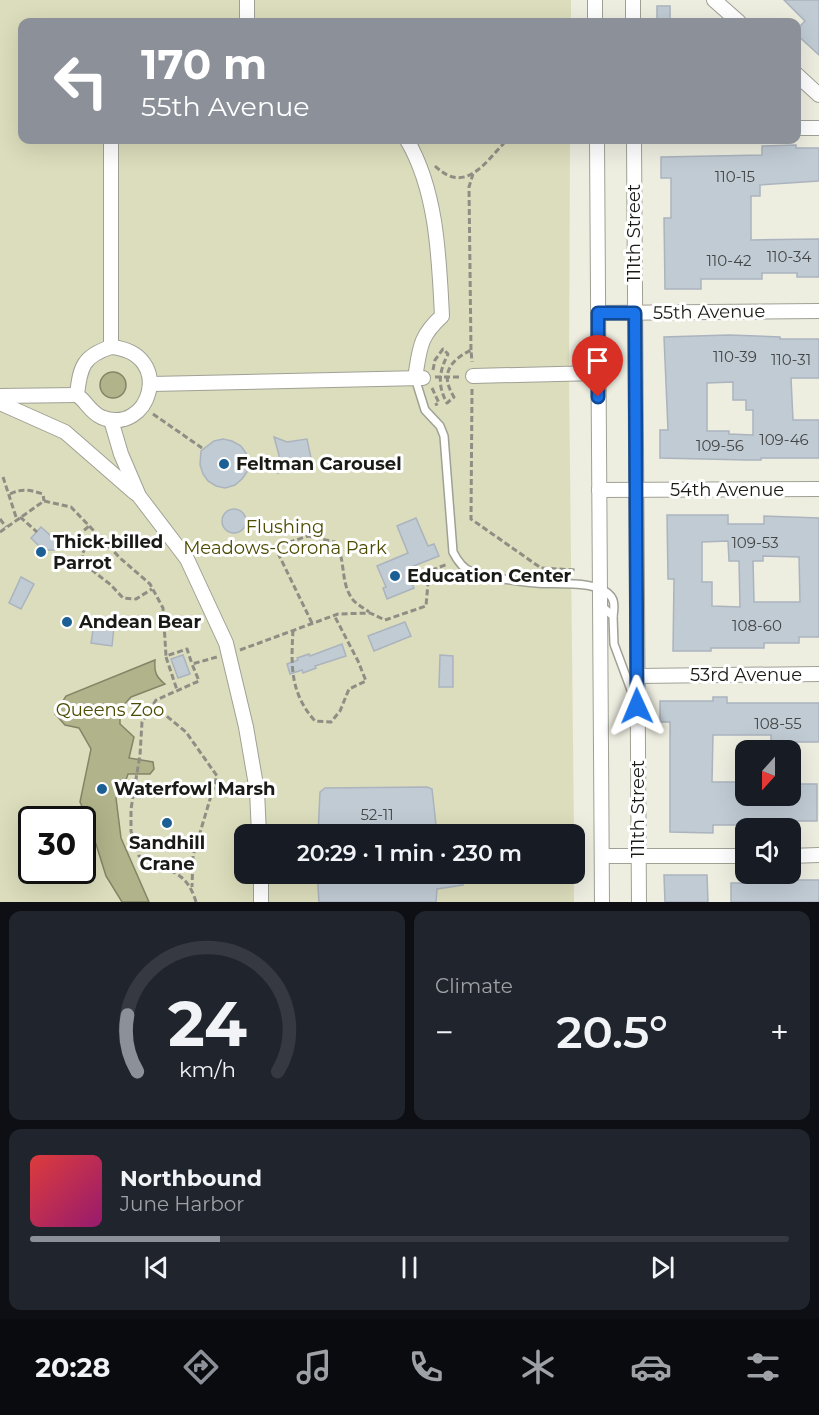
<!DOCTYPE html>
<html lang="en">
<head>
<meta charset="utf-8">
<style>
  body { margin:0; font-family:Montserrat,sans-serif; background:#20242c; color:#f1f3f6; height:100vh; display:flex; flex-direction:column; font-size:22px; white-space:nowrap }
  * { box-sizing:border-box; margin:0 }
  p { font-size:20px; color:#9ea1a6 }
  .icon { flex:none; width:33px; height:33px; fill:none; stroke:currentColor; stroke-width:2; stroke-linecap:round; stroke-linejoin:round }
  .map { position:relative; height:902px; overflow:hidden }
  .drawer { display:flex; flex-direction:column; gap:9px; padding:9px; background:#0d0f14; flex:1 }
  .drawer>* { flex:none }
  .hud { position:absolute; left:18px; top:18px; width:783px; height:126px; border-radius:12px; box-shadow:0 6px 24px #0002; background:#8c9099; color:#fff; overflow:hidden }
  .needle { width:39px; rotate:201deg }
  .buttons { position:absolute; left:735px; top:740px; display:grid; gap:12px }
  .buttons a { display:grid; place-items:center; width:66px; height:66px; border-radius:12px; background:#171b24; box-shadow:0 6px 24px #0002; font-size:30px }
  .speed { position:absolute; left:18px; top:806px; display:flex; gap:12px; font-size:30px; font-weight:700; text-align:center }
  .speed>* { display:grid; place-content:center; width:78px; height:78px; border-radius:50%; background:#171b24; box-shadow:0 6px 24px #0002; line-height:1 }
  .speed .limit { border:3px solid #111; border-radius:9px; background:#fff; color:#111 }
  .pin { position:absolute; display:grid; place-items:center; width:51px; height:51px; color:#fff; margin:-62px -26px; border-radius:50% 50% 50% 0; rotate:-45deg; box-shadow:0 0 6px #0007 }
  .pin .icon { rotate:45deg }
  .me { position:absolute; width:66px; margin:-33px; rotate:359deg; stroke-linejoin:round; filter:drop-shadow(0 0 4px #0008) }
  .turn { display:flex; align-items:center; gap:21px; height:126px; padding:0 24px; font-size:27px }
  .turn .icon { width:78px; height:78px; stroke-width:2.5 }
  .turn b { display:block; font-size:42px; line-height:51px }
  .big { font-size:45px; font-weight:600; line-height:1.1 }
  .drawer .tile { flex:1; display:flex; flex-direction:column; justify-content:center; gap:9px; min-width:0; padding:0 21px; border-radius:12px; background:#20242c }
  .drawer .dial { align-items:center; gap:0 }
  .dial svg { height:156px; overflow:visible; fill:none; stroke:#363941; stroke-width:7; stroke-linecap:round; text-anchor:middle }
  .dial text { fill:#f1f3f6; stroke:none }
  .song { display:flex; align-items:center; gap:18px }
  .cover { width:72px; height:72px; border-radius:9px; background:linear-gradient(135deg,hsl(0 70% 55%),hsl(320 70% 35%)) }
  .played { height:6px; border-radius:3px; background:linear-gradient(90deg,#8c9099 25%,#363941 25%) }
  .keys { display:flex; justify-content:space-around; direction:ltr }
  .heat { display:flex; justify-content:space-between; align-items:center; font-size:33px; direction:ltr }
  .drawer .tiles { flex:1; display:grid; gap:9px; grid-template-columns:1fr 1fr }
  .tile:last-child { grid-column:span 2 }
  .trip { position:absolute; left:234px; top:824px; width:351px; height:60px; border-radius:12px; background:#171b24; box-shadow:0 6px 24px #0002; font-weight:600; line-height:60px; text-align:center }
  .tab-bar { display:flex; height:96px; justify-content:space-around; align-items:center; background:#090b0e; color:#9ea1a6 }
  .tab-bar .icon { width:42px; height:42px }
  .tab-bar .current { color:#8c9099 }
  .tab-bar b { font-size:27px; color:#f1f3f6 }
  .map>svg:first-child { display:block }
  .green { fill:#dcddbc; fill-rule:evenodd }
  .water { fill:#b1b38a; stroke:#848567; stroke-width:1.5 }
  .building { fill:#c1cbd4; stroke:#abb4be; stroke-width:1.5; fill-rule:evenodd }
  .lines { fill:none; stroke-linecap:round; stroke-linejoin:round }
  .lane-casing { stroke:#a0a195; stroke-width:10 }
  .street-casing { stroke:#a0a195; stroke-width:16 }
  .path { stroke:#8e8e85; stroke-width:3; stroke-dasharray:6 3; stroke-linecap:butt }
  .lane { stroke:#fff; stroke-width:7 }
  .street { stroke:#fff; stroke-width:14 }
  .route-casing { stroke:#114b97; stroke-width:15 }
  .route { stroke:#1a73e8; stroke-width:10 }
  .poi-dot { fill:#1b5f94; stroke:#fff; stroke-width:2 }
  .labels { text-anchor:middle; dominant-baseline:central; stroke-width:6; stroke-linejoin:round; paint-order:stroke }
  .number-label { font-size:15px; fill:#444646 }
  .street-label { font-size:18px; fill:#1a1a16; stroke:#fff }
  .poi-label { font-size:18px; font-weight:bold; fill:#1a1a16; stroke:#fff; text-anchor:start }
  .park-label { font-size:18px; fill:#4c4b02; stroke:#fff }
</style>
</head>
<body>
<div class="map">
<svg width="819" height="902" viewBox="0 0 819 902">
  <rect width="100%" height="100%" fill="#edede0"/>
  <path class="green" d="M0,0H571V22H22V140H570L569,378L574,834H244V873H574V902H0ZM32,819H82V870H32Z"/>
  <g class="water">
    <circle cx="113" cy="385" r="13"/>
    <path d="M155,660C154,672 156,677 165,684L131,697L120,709V724L134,737L129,758L153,762L154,769L150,774H128L126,780L116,798L121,838L149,902H122L106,876L90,825L80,802L91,749L79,728L65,725L55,714L66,696Z"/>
  </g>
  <g class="building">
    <path d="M784,0H819V55L796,34V30L805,21Z"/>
    <rect x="657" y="6" width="13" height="16"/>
    <path d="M796,145V148H819V181L760,185V196H751V240L819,239V277H797V273H762V279H701V289H665L664,218H671V178H661V157L762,155V146Z"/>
    <path d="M729,335L780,337V339H819V378H791L793,420H819V458H761V460H748L660,458V430H668L664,337ZM733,382V400H746V410H753V435L729,434V431H707V383Z"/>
    <path d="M274,437L287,442L307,439L311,458L292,464L278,473L279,455Z"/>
    <path d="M223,439L232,441L241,446L246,453L248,462L247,472L242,479L235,485L225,488L216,486L208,481L203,474L200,465L201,451L214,441Z"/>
    <circle cx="234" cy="521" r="12"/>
    <path d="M667,515H728V524H764V516L819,518V637H799V643H764V648H711V651H673L674,579H668ZM728,541L729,561H739L740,607L712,606V582H702V542ZM763,556L799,557L800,602H754L753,561H763Z"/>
    <path d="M416,518L428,546L434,544L439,556L406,569L414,588L387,599L383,588L386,587L377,566L408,553L397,526Z"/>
    <path d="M41,527L50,535H61V550H43L31,538Z"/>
    <path d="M21,577L34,584L21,609L9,603Z"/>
    <path d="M405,622L411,636L374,651L368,636Z"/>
    <path d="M94,624L114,627L112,646L91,643Z"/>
    <path d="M342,644L346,656L315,666L316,668L303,673L302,670L290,674L287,664L298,660L297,658L309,654L310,656Z"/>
    <path d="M183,655L190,674L178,678L171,659Z"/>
    <path d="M440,655L453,656V687H439Z"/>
    <path d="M713,697H727V703H819V742H771V735H713L712,782H745L746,795H790V784H817V821H783V828H766V825H713V833L670,832V722H660V701H713Z"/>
    <path d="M427,787L432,789L437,834H318L320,792L325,788Z"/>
    <path d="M317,873H462L463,885L437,889L436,902H319Z"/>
    <path d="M664,875H707L708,902H665Z"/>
    <path d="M749,880H819V902H731V883H749Z"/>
  </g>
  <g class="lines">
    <g class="lane-casing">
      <g id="lane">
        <path d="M415,378L425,410L440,426L444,436L453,552C457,560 463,569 472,572C483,577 522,582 536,583C554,585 601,579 612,598C615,603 614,610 613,616"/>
        <path d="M599,608L605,609L613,616L614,644L634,698"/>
      </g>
    </g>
    <g class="street-casing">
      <g id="street">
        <path d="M247,0V22"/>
        <path d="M595,0V22"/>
        <path d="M633,0V22"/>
        <path d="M714,0L739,22"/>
        <path d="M796,74L819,95"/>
        <path d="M796,128H819"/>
        <path d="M407,140C437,191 439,257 442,316C419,337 420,348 415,378"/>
        <path d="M597,140L602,902"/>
        <path d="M634,140L639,902"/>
        <path d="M598,313L819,311"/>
        <path d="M111,347C176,353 150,437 101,417C90,412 86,401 77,395C80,367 83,356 111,347Z"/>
        <path d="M111,347V140"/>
        <path d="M473,376L598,373"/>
        <path d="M151,384L423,378"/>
        <path d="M0,396L77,395"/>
        <path d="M0,403L65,432L135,493"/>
        <path d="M111,420L121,454L139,496L187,559L226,643L246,727L257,791L259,834"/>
        <path d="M599,490L819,489"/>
        <path d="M637,676L819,674"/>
        <path d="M602,856H746"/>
        <path d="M790,856L819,855"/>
        <path d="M261,873V902"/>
      </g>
    </g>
    <g class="path">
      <path d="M435,166C466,196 486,161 507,140"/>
      <path d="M471,350L469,187L473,174"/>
      <path d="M433,370L435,360L443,349L448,354C439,372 437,385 447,403L454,397C440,375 449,361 471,350L472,362"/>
      <path d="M435,377H459"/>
      <path d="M432,388L439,403L435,405"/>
      <path d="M472,389L471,519L541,568L576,570"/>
      <path d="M153,414L202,448"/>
      <path d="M3,477L17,520"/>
      <path d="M10,494C22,488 30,490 43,494L44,501"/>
      <path d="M20,517L37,532"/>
      <path d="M0,519L6,527"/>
      <path d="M0,532L44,501L71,507L120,558L150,584L163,608L166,656L187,649L192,664"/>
      <path d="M95,532L82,554L84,564L111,585L123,598L136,599L152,589"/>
      <path d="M61,544L81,533L89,526"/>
      <path d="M312,623L275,547L308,536L335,542C346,558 340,580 351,597C354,603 364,608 369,612"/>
      <path d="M293,630C291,666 290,693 315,721L331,722L340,711L349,689L366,681L358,661L334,615"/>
      <path d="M240,650L338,614L370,613L385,620L426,606L429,571L448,564"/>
      <path d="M166,657L177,690"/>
      <path d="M153,705L186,732L217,776L193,856L192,887"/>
      <path d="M196,902C186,868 166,872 139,856L131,831V809L140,755L142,722L156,700L199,681L192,664L217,657"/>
    </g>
    <use href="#lane" class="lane"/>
    <use href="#street" class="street"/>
  </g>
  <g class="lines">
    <g class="route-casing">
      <path id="route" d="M598,397V313H635L637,706"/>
    </g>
    <use href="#route" class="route"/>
  </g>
  <g class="poi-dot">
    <circle cx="224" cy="464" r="6"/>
    <circle cx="41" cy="552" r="6"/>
    <circle cx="395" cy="576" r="6"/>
    <circle cx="67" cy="622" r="6"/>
    <circle cx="102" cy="789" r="6"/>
    <circle cx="167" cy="823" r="6"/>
  </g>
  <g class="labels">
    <g class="number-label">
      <text x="735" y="176">110-15</text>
      <text x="789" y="256">110-34</text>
      <text x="729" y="260">110-42</text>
      <text x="735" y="356">110-39</text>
      <text x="791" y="359">110-31</text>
      <text x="784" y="439">109-46</text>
      <text x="720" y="445">109-56</text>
      <text x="755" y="542">109-53</text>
      <text x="757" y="625">108-60</text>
      <text x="778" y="723">108-55</text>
      <text x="377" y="814">52-11</text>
    </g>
    <g class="street-label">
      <text transform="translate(634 233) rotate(-90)">111th Street</text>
      <text transform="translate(709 312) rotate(-1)">55th Avenue</text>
      <text x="727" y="490">54th Avenue</text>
      <text x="746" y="675">53rd Avenue</text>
      <text transform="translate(638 809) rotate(-90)">111th Street</text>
    </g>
    <g class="poi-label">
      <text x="236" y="464">Feltman Carousel</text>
      <text x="53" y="542">Thick-billed<tspan x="53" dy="21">Parrot</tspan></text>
      <text x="407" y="576">Education Center</text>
      <text x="79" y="622">Andean Bear</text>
      <text x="114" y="789">Waterfowl Marsh</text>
      <text x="167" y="843" text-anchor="middle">Sandhill<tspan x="167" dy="21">Crane</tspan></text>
    </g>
    <g class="park-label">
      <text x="285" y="527">Flushing<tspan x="285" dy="21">Meadows-Corona Park</tspan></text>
      <text x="110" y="710">Queens Zoo</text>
    </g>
  </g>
</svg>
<div class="buttons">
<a><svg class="needle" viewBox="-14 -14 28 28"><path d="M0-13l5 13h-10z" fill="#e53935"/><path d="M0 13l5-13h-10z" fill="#9ea1a6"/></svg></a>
<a><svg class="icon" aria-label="sound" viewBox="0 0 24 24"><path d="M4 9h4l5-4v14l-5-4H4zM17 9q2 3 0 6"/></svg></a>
</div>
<div class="speed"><div class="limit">30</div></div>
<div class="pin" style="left:598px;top:397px;background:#d93025"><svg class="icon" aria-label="arrive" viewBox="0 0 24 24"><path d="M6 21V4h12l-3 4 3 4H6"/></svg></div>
<svg class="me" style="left:637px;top:706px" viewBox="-20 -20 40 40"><path d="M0-17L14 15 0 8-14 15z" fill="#1a73e8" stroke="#fff" stroke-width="4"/></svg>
<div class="trip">20:29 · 1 min · 230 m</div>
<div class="hud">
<div class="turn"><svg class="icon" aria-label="left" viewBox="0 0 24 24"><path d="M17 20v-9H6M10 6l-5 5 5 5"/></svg><div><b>170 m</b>55th Avenue</div></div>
</div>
</div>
<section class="drawer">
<div class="tiles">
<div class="tile dial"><svg viewBox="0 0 100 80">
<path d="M14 69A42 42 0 1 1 86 69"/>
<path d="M14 69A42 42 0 0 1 9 40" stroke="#8c9099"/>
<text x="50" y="56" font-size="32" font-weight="700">24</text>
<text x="50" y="72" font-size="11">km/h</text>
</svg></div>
<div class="tile"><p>Climate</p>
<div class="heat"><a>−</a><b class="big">20.5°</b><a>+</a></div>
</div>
<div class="tile">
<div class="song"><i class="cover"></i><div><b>Northbound</b><p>June Harbor</p></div></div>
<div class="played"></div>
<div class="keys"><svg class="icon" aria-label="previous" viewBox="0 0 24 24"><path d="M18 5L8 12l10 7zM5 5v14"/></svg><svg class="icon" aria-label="pause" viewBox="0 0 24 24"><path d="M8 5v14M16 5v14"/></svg><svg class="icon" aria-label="next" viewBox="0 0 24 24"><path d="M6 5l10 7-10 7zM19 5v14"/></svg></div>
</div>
</div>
</section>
<nav class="tab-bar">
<b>20:28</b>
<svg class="icon current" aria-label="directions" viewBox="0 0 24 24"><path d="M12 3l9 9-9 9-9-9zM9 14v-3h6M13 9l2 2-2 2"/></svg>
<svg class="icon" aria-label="music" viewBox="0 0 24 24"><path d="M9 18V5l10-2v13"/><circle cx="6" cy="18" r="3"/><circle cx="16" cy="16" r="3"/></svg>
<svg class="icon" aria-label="phone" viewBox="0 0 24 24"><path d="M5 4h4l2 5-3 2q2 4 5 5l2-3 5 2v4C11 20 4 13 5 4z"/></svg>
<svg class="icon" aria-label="climate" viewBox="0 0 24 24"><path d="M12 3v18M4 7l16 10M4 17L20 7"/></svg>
<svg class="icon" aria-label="car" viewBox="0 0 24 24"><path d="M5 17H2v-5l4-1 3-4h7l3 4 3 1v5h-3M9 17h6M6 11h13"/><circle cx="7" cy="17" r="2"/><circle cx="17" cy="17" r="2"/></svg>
<svg class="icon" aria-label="filters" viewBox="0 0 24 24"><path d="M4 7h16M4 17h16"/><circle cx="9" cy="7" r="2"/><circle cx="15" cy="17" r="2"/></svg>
</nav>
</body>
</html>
